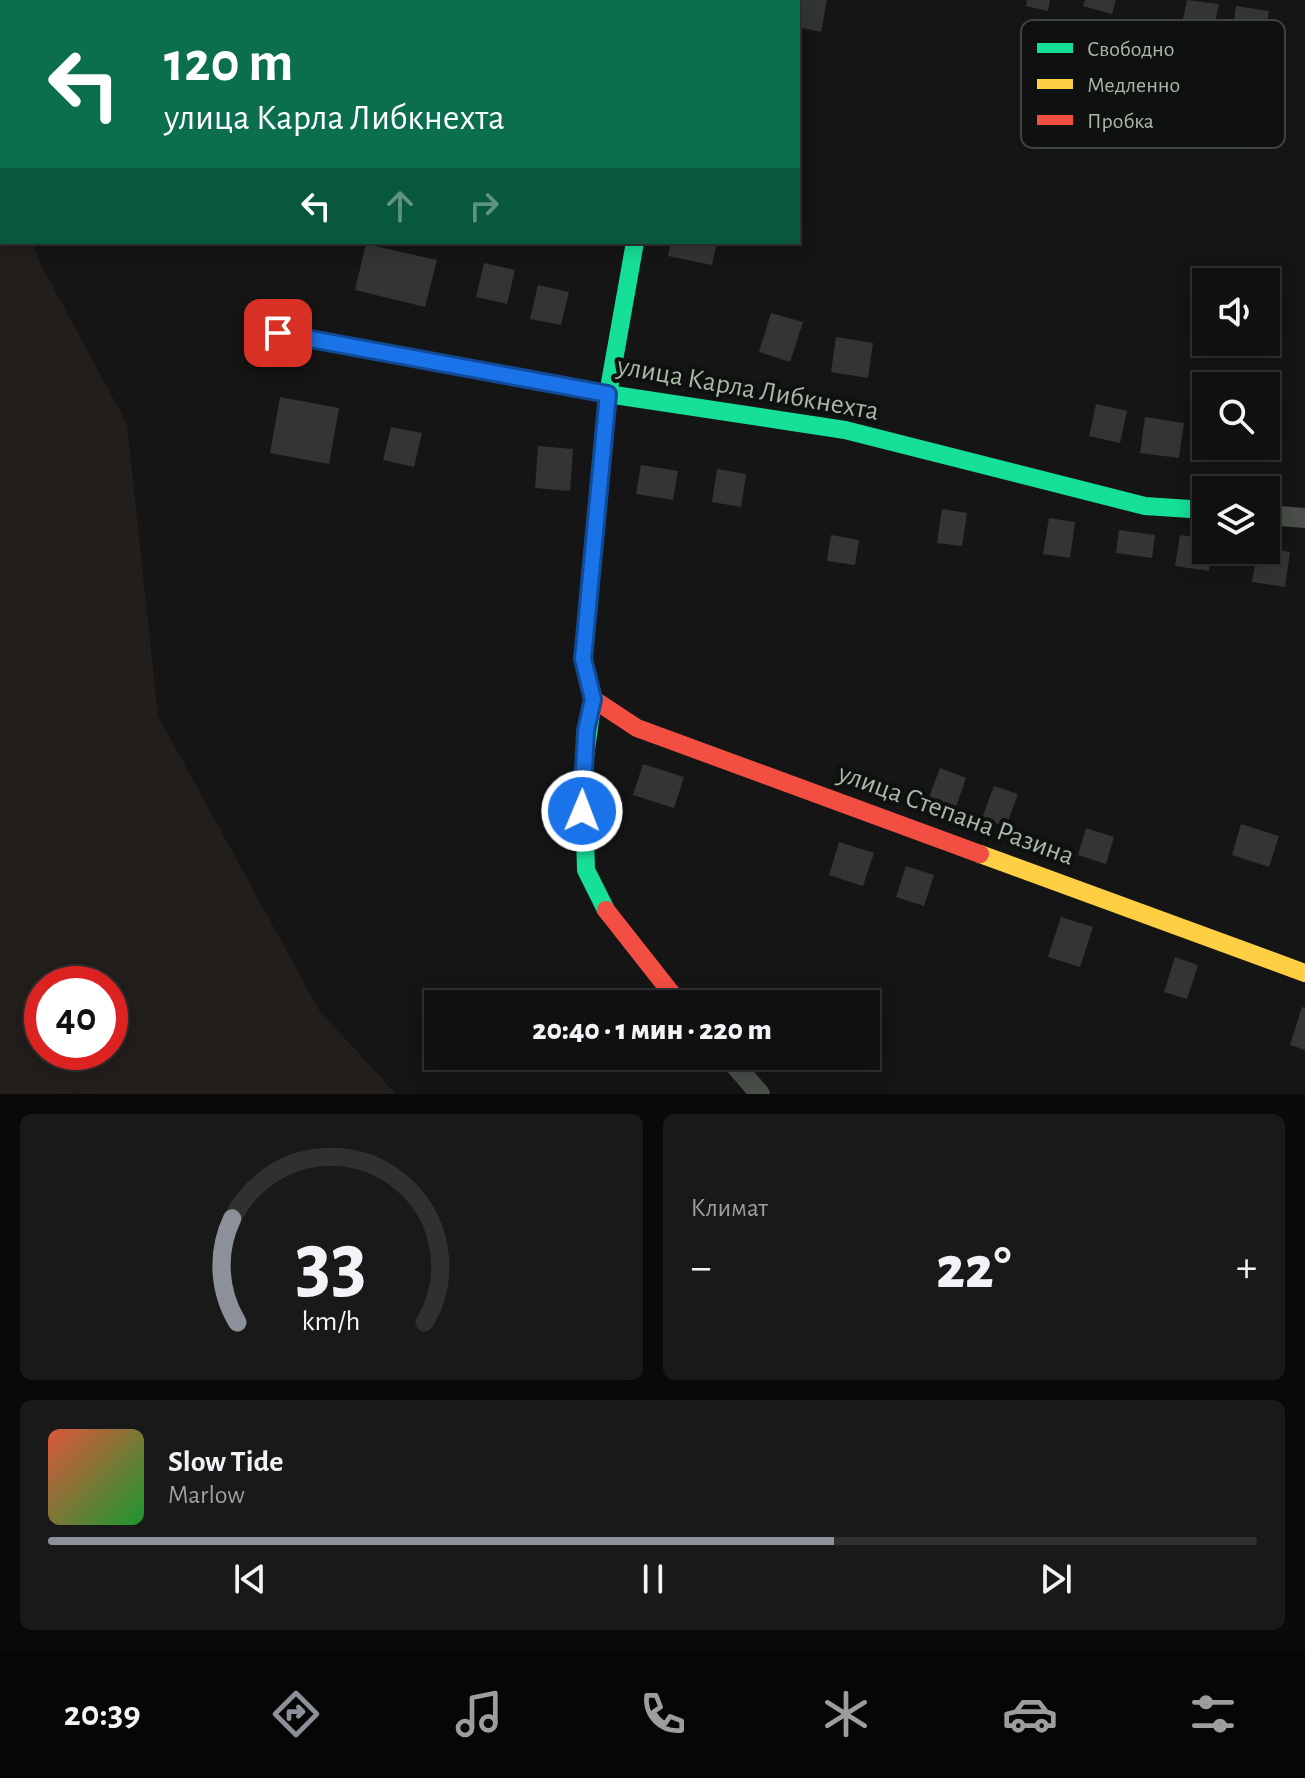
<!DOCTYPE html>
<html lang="ru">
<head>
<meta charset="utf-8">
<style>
  body { margin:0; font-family:"Alegreya Sans",sans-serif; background:#191919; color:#f1f3f6; height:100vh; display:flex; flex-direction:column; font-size:30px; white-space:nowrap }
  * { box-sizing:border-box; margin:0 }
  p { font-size:26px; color:#9c9d9f }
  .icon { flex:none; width:44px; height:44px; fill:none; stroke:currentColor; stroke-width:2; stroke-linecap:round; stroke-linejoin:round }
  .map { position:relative; height:1094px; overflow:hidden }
  .drawer { display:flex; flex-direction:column; gap:20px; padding:20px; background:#090909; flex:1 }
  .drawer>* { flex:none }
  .banner { position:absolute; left:0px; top:0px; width:800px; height:244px; box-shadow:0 4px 20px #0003,0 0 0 2px #303030; background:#0b6e4f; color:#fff; overflow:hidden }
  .controls { position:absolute; left:1192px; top:268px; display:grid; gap:16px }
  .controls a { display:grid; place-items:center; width:88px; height:88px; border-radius:0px; background:#101010; box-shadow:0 4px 20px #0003,0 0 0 2px #303030; font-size:40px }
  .speed { position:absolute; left:24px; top:966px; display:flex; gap:16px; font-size:40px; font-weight:700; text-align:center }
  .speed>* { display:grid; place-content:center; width:104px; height:104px; border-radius:50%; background:#101010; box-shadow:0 4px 20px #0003,0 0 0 2px #303030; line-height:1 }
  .speed .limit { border:12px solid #d22; background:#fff; color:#111 }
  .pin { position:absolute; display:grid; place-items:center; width:68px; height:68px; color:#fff; margin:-34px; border-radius:16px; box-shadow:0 4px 12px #0006 }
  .me { position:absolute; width:88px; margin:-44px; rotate:1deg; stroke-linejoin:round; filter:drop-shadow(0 0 6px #0008) }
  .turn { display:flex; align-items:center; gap:28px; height:168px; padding:0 32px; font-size:36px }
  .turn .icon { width:104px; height:104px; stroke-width:2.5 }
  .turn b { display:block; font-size:56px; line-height:68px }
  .lanes { display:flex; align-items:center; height:76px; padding:0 32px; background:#0003; justify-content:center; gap:40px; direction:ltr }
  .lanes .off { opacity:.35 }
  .big { font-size:60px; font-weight:800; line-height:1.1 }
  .drawer .widget { flex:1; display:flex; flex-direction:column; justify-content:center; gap:12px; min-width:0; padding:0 28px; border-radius:12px; background:#191919 }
  .drawer .dial { align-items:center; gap:0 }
  .dial svg { height:208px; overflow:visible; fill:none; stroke:#303030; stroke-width:7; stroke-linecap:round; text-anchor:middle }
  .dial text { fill:#f1f3f6; stroke:none }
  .song { display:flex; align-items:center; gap:24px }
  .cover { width:96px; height:96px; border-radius:12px; background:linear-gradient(135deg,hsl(10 70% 55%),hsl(130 70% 35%)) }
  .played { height:8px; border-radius:4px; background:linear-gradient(90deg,#8c9099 65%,#303030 65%) }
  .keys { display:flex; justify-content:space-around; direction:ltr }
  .heat { display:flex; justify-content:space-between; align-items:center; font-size:44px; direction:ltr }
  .drawer .tiles { flex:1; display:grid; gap:20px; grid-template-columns:1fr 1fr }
  .widget:last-child { grid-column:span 2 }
  .trip { position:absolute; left:424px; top:990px; width:456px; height:80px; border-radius:0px; background:#101010; box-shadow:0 4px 20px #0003,0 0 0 2px #303030; font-weight:800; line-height:80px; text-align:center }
  .menu { display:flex; height:128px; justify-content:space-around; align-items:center; background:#060606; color:#9c9d9f }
  .menu .icon { width:56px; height:56px }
  .menu .current { color:#8c9099 }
  .menu b { font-size:36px; color:#f1f3f6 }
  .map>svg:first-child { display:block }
  .green { fill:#221e1c; fill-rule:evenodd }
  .building { fill:#333532 }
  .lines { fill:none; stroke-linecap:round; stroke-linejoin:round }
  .street { stroke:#494e49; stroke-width:20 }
  .fast { stroke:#16e098; stroke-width:18 }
  .slow { stroke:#ffcf43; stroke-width:18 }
  .jam { stroke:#f24e42; stroke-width:18 }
  .route-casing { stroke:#114b97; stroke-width:20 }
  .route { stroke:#1a73e8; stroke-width:14 }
  .labels { text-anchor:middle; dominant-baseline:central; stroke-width:8; stroke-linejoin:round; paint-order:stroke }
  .street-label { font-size:28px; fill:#a7b8a5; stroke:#0f1110 }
  .key { fill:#0f1110; stroke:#3d433d; stroke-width:2 }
  .key-label { font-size:22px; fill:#a7b8a5 }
</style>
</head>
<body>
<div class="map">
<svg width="1305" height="1094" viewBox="0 0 1305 1094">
  <rect width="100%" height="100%" fill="#151515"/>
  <path class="green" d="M0,138L2,242H33L40,263L127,424L158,716L319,1010L396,1094H0ZM42,984H110V1052H42Z"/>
  <g class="building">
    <path d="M799,0H827L821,32L798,27Z"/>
    <path d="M1027,0H1050L1048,11L1026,6Z"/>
    <path d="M1085,0H1116L1112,14L1083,6Z"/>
    <path d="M1187,0L1219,4L1210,45L1179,38Z"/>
    <path d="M1236,6L1269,11L1264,40L1232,35Z"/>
    <path d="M671,242H717L712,265L668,256Z"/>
    <path d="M366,244L437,260L425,307L355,290Z"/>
    <path d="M484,263L515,270L507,304L476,297Z"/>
    <path d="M538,285L569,292L561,325L530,319Z"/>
    <path d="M771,313L803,322L790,362L759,352Z"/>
    <path d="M836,337L873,343L868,378L831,372Z"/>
    <path d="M280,397L339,408L329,464L270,453Z"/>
    <path d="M1096,404L1127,411L1120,443L1089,436Z"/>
    <path d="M1266,404L1276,406L1268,454L1231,448L1266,446Z"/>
    <path d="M1145,417L1184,423L1179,458L1140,453Z"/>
    <path d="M391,427L422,433L414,467L383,460Z"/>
    <path d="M538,446L573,449L570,491L535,488Z"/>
    <path d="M641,465L678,471L673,500L636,494Z"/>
    <path d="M717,469L746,474L741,507L712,502Z"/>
    <path d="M942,509L967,513L962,546L937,543Z"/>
    <path d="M1049,518L1075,522L1070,558L1043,554Z"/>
    <path d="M1119,530L1155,535L1152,558L1116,553Z"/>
    <path d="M831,535L859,540L855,565L827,561Z"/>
    <path d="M1180,535L1206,539V550H1212L1209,571L1175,566Z"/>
    <path d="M1266,548L1290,552L1285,587L1252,582L1257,550Z"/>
    <path d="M643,764L684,777L674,808L633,795Z"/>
    <path d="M940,768L966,778L956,807L929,797Z"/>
    <path d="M994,786L1018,794L1006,827L982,818Z"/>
    <path d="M1241,824L1279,836L1269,867L1232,855Z"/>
    <path d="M1086,828L1114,837L1106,864L1078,855Z"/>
    <path d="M839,842L874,853L863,886L829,875Z"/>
    <path d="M906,866L934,875L924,906L896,897Z"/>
    <path d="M1061,917L1093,927L1080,967L1048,957Z"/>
    <path d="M1175,957L1198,965L1187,999L1164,992Z"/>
    <path d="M1302,1007L1305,1008V1050L1290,1045Z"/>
  </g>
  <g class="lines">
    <g class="street">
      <path d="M678,2V0"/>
      <path d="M1266,515L1305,518"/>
      <path d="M727,1056L760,1094"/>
    </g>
    <g class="fast">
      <path d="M601,393L845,430L1145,506L1206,510"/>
      <path d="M606,910L586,870L583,771L593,699L583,659L608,394L635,242"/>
    </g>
    <g class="slow">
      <path d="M278,333L601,393"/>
      <path d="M980,854L1305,973"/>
    </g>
    <g class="jam">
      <path d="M593,699L637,728L980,854"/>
      <path d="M606,910L680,1004"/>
    </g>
  </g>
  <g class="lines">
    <g class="route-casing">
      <path id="route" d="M278,333L608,394L583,659L593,699L586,731L582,811"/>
    </g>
    <use href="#route" class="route"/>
  </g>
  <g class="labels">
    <g class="street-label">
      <text transform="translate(748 389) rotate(10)">улица Карла Либкнехта</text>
      <text transform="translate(956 815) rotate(20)">улица Степана Разина</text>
    </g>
  </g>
  <rect x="1021" y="20" width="264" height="128" rx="12" class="key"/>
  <rect x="1037" y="43" width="36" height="10" fill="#16e098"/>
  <rect x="1037" y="79" width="36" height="10" fill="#ffcf43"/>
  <rect x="1037" y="115" width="36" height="10" fill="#f24e42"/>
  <g class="key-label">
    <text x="1087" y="56">Свободно</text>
    <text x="1087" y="92">Медленно</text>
    <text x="1087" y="128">Пробка</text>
  </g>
</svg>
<div class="controls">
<a><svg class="icon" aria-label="sound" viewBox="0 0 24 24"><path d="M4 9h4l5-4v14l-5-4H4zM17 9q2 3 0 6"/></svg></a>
<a><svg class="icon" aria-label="search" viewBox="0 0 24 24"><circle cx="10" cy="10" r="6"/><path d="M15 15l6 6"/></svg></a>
<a><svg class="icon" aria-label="layers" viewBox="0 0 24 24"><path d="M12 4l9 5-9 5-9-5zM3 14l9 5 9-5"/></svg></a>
</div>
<div class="speed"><div class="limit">40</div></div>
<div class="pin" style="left:278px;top:333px;background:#d93025"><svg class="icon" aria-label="arrive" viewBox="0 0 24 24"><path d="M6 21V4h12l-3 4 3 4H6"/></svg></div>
<svg class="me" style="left:582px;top:811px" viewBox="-20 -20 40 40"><circle r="17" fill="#1a73e8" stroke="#fff" stroke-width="3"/><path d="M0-11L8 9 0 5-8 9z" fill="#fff"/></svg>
<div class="trip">20:40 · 1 мин · 220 m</div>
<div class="banner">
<div class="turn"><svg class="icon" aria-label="left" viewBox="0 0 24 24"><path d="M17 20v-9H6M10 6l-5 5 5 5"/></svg><div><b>120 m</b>улица Карла Либкнехта</div></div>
<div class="lanes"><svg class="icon" aria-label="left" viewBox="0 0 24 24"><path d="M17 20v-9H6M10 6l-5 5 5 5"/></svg><svg class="icon off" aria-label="ahead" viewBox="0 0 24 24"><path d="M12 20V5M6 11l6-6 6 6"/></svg><svg class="icon off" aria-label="right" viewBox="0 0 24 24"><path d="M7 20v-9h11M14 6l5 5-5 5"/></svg></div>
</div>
</div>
<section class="drawer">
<div class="tiles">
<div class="widget dial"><svg viewBox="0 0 100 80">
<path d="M14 69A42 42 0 1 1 86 69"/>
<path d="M14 69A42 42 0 0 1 12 29" stroke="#8c9099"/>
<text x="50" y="56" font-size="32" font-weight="700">33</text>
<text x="50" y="72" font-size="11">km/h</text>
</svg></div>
<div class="widget"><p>Климат</p>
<div class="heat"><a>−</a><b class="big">22°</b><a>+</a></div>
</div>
<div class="widget">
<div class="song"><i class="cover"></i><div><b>Slow Tide</b><p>Marlow</p></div></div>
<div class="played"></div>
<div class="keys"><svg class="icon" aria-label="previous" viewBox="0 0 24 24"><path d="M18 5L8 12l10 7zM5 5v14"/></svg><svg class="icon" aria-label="pause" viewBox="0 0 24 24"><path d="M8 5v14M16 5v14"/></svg><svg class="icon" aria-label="next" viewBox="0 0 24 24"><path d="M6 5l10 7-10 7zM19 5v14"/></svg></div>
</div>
</div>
</section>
<nav class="menu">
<b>20:39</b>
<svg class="icon current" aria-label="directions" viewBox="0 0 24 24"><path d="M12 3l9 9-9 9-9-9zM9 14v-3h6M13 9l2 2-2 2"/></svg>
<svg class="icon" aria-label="music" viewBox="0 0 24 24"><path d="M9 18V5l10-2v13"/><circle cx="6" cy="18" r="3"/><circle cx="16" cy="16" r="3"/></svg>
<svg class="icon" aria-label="phone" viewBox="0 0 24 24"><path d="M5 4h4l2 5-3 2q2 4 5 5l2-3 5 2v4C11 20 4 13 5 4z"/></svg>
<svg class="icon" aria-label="climate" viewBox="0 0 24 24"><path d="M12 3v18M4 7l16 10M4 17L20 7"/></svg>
<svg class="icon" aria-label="car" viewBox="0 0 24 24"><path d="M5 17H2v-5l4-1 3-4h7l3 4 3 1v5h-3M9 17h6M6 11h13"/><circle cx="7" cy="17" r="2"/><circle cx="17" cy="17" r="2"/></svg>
<svg class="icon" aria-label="filters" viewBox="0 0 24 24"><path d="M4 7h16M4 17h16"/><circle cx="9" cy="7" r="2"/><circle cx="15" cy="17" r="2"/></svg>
</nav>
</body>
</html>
